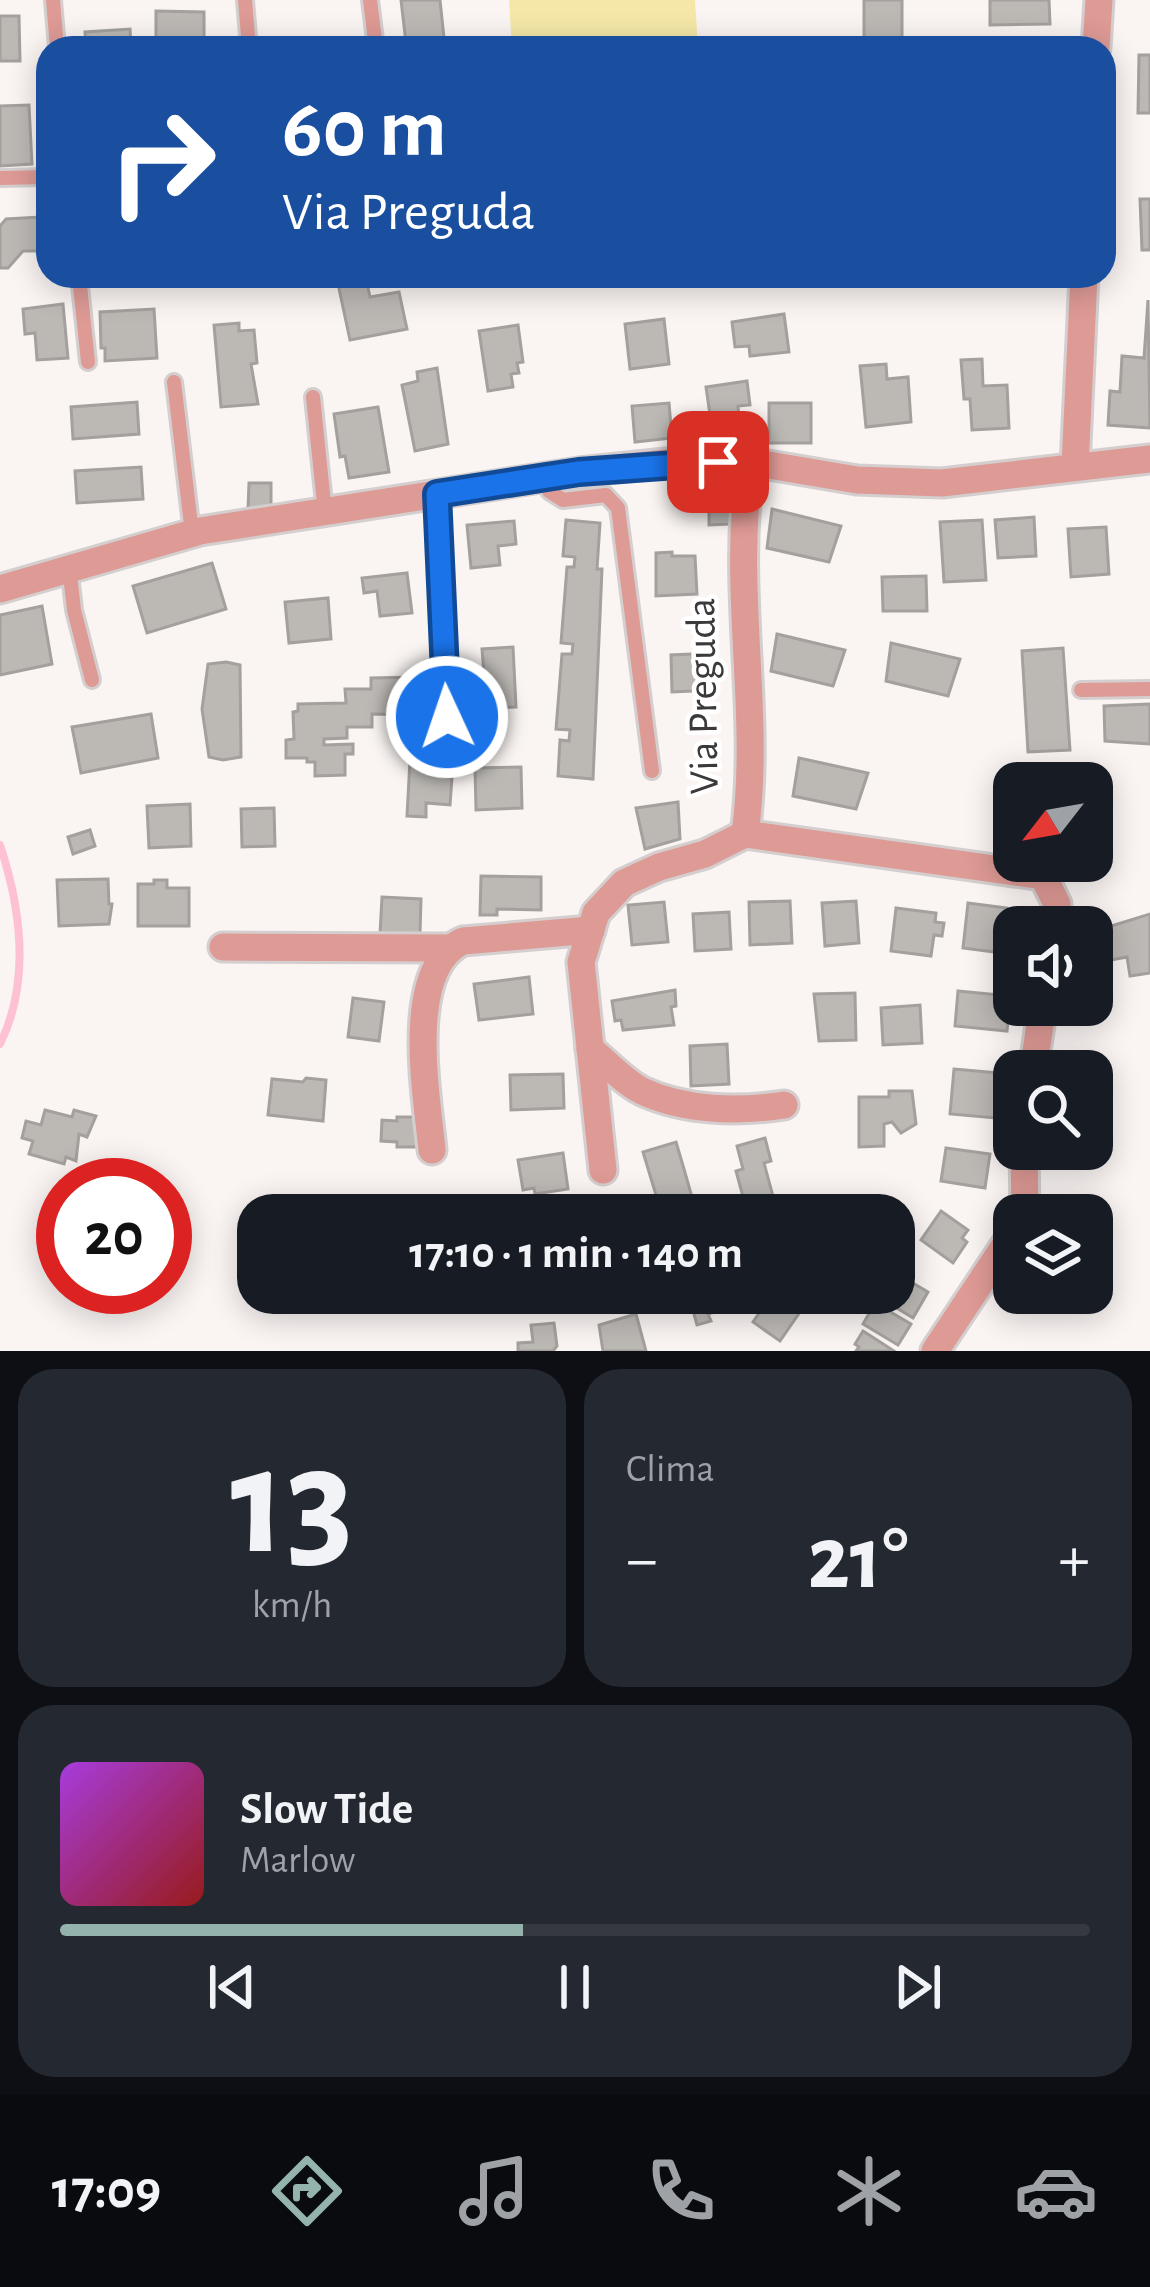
<!DOCTYPE html>
<html lang="it">
<head>
<meta charset="utf-8">
<style>
  body { margin:0; font-family:"Alegreya Sans",sans-serif; background:#242831; color:#f1f3f6; height:100vh; display:flex; flex-direction:column; font-size:45px; white-space:nowrap }
  * { box-sizing:border-box; margin:0 }
  p { font-size:39px; color:#9ea1a6 }
  .icon { flex:none; width:66px; height:66px; fill:none; stroke:currentColor; stroke-width:2; stroke-linecap:round; stroke-linejoin:round }
  .map { position:relative; height:1351px; overflow:hidden }
  .details { display:flex; flex-direction:column; gap:18px; padding:18px; background:#0d0f14; flex:1 }
  .details>* { flex:none }
  .guide { position:absolute; left:36px; top:36px; width:1080px; height:252px; border-radius:36px; box-shadow:0 6px 30px #0003; background:#1a4fa0; color:#fff; overflow:hidden }
  .needle { width:78px; rotate:239deg }
  .fabs { position:absolute; left:993px; top:762px; display:grid; gap:24px }
  .fabs a { display:grid; place-items:center; width:120px; height:120px; border-radius:24px; background:#171b24; box-shadow:0 6px 30px #0003; font-size:60px }
  .speed { position:absolute; left:36px; top:1158px; display:flex; gap:24px; font-size:60px; font-weight:700; text-align:center }
  .speed>* { display:grid; place-content:center; width:156px; height:156px; border-radius:50%; background:#171b24; box-shadow:0 6px 30px #0003; line-height:1 }
  .speed .limit { border:18px solid #d22; background:#fff; color:#111 }
  .pin { position:absolute; display:grid; place-items:center; width:102px; height:102px; color:#fff; margin:-51px; border-radius:24px; box-shadow:0 6px 18px #0006 }
  .me { position:absolute; width:132px; margin:-66px; rotate:357deg; stroke-linejoin:round; filter:drop-shadow(0 0 9px #0008) }
  .turn { display:flex; align-items:center; gap:42px; height:252px; padding:0 48px; font-size:54px }
  .turn .icon { width:156px; height:156px; stroke-width:2.5 }
  .turn b { display:block; font-size:84px; line-height:102px }
  .big { font-size:90px; font-weight:600; line-height:1.1 }
  .details .card { flex:1; display:flex; flex-direction:column; justify-content:center; gap:18px; min-width:0; padding:0 42px; border-radius:36px; background:#242831 }
  .details .dial { align-items:center; gap:0 }
  .dial b { font-size:156px; line-height:1 }
  .song { display:flex; align-items:center; gap:36px }
  .cover { width:144px; height:144px; border-radius:18px; background:linear-gradient(135deg,hsl(280 70% 55%),hsl(0 70% 35%)) }
  .played { height:12px; border-radius:6px; background:linear-gradient(90deg,#95b3ad 45%,#363941 45%) }
  .keys { display:flex; justify-content:space-around; direction:ltr }
  .heat { display:flex; justify-content:space-between; align-items:center; font-size:66px; direction:ltr }
  .details .tiles { flex:1; display:grid; gap:18px; grid-template-columns:1fr 1fr }
  .card:last-child { grid-column:span 2 }
  .trip { position:absolute; left:237px; top:1194px; width:678px; height:120px; border-radius:36px; background:#171b24; box-shadow:0 6px 30px #0003; font-weight:600; line-height:120px; text-align:center }
  .tabs { display:flex; height:192px; justify-content:space-around; align-items:center; background:#090b0e; color:#9ea1a6 }
  .tabs .icon { width:84px; height:84px }
  .tabs .selected { color:#95b3ad }
  .tabs b { font-size:54px; color:#f1f3f6 }
  .map>svg:first-child { display:block }
  .green { fill:#f4e7a7 }
  .lines { fill:none; stroke-linecap:round; stroke-linejoin:round }
  .stream { stroke:#fec1d3; stroke-width:8 }
  .building { fill:#bcb9b5; stroke:#a3a09d; stroke-width:3 }
  .lane-casing { stroke:#d4cfce; stroke-width:20 }
  .street-casing { stroke:#d4cfce; stroke-width:33 }
  .lane { stroke:#de9a95; stroke-width:14 }
  .street { stroke:#de9a95; stroke-width:27 }
  .route-casing { stroke:#114b97; stroke-width:30 }
  .route { stroke:#1a73e8; stroke-width:21 }
  .labels { text-anchor:middle; dominant-baseline:central; stroke-width:9; stroke-linejoin:round; paint-order:stroke }
  .street-label { font-size:42px; fill:#3b3939; stroke:#fff }
</style>
</head>
<body>
<div class="map">
<svg width="1150" height="1351" viewBox="0 0 1150 1351">
  <rect width="100%" height="100%" fill="#faf5f3"/>
  <path class="green" d="M509,0H695L698,48H512Z"/>
  <g class="lines">
    <path class="stream" d="M0,845C21,909 31,981 0,1044"/>
  </g>
  <g class="building">
    <path d="M401,0H440L444,38L406,43Z"/>
    <path d="M864,0H902V43L908,42V48H749V42H864Z"/>
    <path d="M990,0H1049L1050,24L990,25Z"/>
    <path d="M156,11L204,12V48H156Z"/>
    <path d="M0,16H19L20,61H0Z"/>
    <path d="M130,29L131,48H86L85,32Z"/>
    <path d="M1139,55H1150V113H1138Z"/>
    <path d="M29,105L32,164L0,166V106Z"/>
    <path d="M1140,199H1150V250H1142Z"/>
    <path d="M40,217L42,251H23L8,268H0V226L6,219Z"/>
    <path d="M366,278L370,297L399,292L407,329L350,340L338,284Z"/>
    <path d="M1148,300L1150,428L1108,425L1110,391L1120,392L1122,356L1144,358Z"/>
    <path d="M63,304L68,358L37,360L35,333L25,334L23,309Z"/>
    <path d="M154,309L157,358L105,361V348H101L100,312Z"/>
    <path d="M784,314L789,352L750,356L749,346L735,347L732,322Z"/>
    <path d="M664,319L669,364L630,369L625,324Z"/>
    <path d="M239,323V331L254,330L257,363L251,364L258,404L221,407L214,325Z"/>
    <path d="M518,325L523,362L517,363L519,373L511,374L513,387L488,391L479,331Z"/>
    <path d="M982,359L983,386L1007,385L1009,428L972,430L970,399H964L961,360Z"/>
    <path d="M886,364L887,379L908,377L911,422L866,427L860,366Z"/>
    <path d="M437,368L448,444L415,451L402,385L418,381L417,372Z"/>
    <path d="M747,381L750,405L738,406L739,418L711,422L706,387Z"/>
    <path d="M137,402L139,434L73,439L71,407Z"/>
    <path d="M669,403L672,438L635,442L632,406Z"/>
    <rect x="769" y="403" width="42" height="40"/>
    <path d="M378,407L389,472L349,478L345,456L340,457L334,414Z"/>
    <path d="M141,467L143,499L77,503L75,471Z"/>
    <path d="M249,483H271V508L248,509Z"/>
    <path d="M709,505H730V524L709,525Z"/>
    <path d="M772,509L841,526L829,562L767,548Z"/>
    <path d="M1034,517L1036,556L998,558L995,520Z"/>
    <path d="M566,520L600,523L597,569H602L593,779L558,776L560,740L569,741L570,730L556,729L562,654H572L573,644L561,643L567,567H574L575,557L563,556Z"/>
    <path d="M982,520L986,580L944,582L940,522Z"/>
    <path d="M514,521L516,544L498,546L500,565L471,568L467,525Z"/>
    <path d="M1106,527L1109,574L1071,577L1068,529Z"/>
    <path d="M672,552V556H695L697,594L656,596V553Z"/>
    <path d="M212,563L226,609L147,633L133,586Z"/>
    <path d="M407,573L412,613L380,616L377,591L364,593L362,578Z"/>
    <path d="M926,576L927,611H883L882,577Z"/>
    <path d="M328,598L331,639L289,643L285,602Z"/>
    <path d="M42,606L52,664L0,675V615Z"/>
    <path d="M777,634L845,650L833,686L771,671Z"/>
    <path d="M891,643L960,659L948,696L886,681Z"/>
    <path d="M513,647L516,707L474,708L472,674H484L482,649Z"/>
    <path d="M1063,648L1070,750L1028,752L1022,651Z"/>
    <path d="M713,653L715,690L672,692L671,655Z"/>
    <path d="M226,662L240,665L241,757L223,760L209,757L202,709L208,664Z"/>
    <path d="M418,677L419,715L372,714V727H347V738L324,739V745L353,744V754H345V775L315,776V762H307V758H286V740L294,739L293,712L298,711V704L346,703L345,689H371V678Z"/>
    <path d="M1150,704V744L1105,741L1104,706Z"/>
    <path d="M151,714L158,758L81,773L72,727Z"/>
    <path d="M799,758L868,773L856,809L793,796Z"/>
    <path d="M410,760L453,763L450,805L426,803V817L407,816Z"/>
    <path d="M521,767L522,808L476,810L475,768Z"/>
    <path d="M678,802L680,839L645,849L636,808Z"/>
    <path d="M190,804L191,846L149,848L147,806Z"/>
    <path d="M274,808L275,846L242,847L241,809Z"/>
    <path d="M90,830L95,846L73,854L68,837Z"/>
    <path d="M481,876L541,877V910L497,909V915H480Z"/>
    <path d="M108,879L109,904H112L109,924L59,926L57,880Z"/>
    <path d="M154,880H167V888H189V926H138V884H154Z"/>
    <path d="M382,897L421,899L420,934H380Z"/>
    <path d="M790,901L792,943L750,945L749,902Z"/>
    <path d="M856,901L859,943L825,946L822,903Z"/>
    <path d="M664,902L668,942L632,945L628,905Z"/>
    <path d="M968,903L1007,908L1002,953L963,948Z"/>
    <path d="M896,908L936,913L935,922L944,923L942,936L934,935L931,956L891,951Z"/>
    <path d="M729,912L731,949L695,951L693,914Z"/>
    <path d="M1150,914V973L1130,976L1127,957L1095,963L1092,927L1085,926L1107,922L1108,927Z"/>
    <path d="M529,977L533,1014L479,1020L474,984Z"/>
    <path d="M675,990L676,1006L671,1007L674,1025L623,1030L621,1020L615,1021L612,1001Z"/>
    <path d="M958,991L1011,996L1007,1031L955,1026Z"/>
    <path d="M855,993L856,1040L819,1041L814,994Z"/>
    <path d="M353,998L384,1002L379,1041L348,1037Z"/>
    <path d="M920,1005L922,1043L883,1045L881,1008Z"/>
    <path d="M727,1044L729,1084L691,1086L690,1046Z"/>
    <path d="M954,1069L1000,1073L995,1118L950,1114Z"/>
    <path d="M563,1074L564,1108L511,1110L510,1075Z"/>
    <path d="M306,1078L326,1080L323,1121L268,1115L272,1079L303,1082Z"/>
    <path d="M889,1091H912L916,1124L901,1133L892,1122L884,1124V1146L859,1147V1097H889Z"/>
    <path d="M45,1110L72,1117L74,1110L96,1116L87,1137L79,1134L76,1161L66,1157L64,1164L29,1154L33,1141L22,1138L26,1121L41,1125Z"/>
    <path d="M397,1117H419L418,1147H397V1142L381,1141L382,1120L397,1121Z"/>
    <path d="M765,1138L771,1161L764,1163L778,1215H748L736,1171L743,1169L737,1146Z"/>
    <path d="M676,1142L684,1169L697,1215H662L643,1152Z"/>
    <path d="M946,1148L990,1154L985,1188L941,1181Z"/>
    <path d="M563,1153L568,1189L535,1194L534,1188L523,1190L518,1160Z"/>
    <path d="M941,1211L968,1230L962,1238L967,1242L953,1263L921,1240Z"/>
    <path d="M901,1276L928,1292L913,1318L882,1299L886,1293H894Z"/>
    <path d="M374,1293H418V1303L375,1306Z"/>
    <path d="M688,1293H722L725,1301L716,1304L718,1311L708,1314L711,1321L697,1325Z"/>
    <path d="M773,1293H800L809,1299L780,1341L753,1322Z"/>
    <path d="M875,1303L911,1324L898,1345L863,1324Z"/>
    <path d="M636,1314L646,1351H603L599,1325Z"/>
    <path d="M554,1323L557,1346L553,1351H518V1343L533,1342L531,1325Z"/>
    <path d="M863,1331L894,1351H856L859,1347L855,1344Z"/>
  </g>
  <g class="lines">
    <g class="lane-casing">
      <g id="lane">
        <path d="M53,0L57,48"/>
        <path d="M245,0L249,48"/>
        <path d="M370,0L376,48"/>
        <path d="M0,178L48,177"/>
        <path d="M79,276L88,362"/>
        <path d="M174,382L192,533"/>
        <path d="M313,397L325,513"/>
        <path d="M544,478L549,491L563,500L606,495L618,508L652,771"/>
        <path d="M437,493L449,759"/>
        <path d="M69,566L74,610L92,680"/>
        <path d="M1081,690L1150,689"/>
      </g>
    </g>
    <g class="street-casing">
      <g id="street">
        <path d="M1096,48L1099,0"/>
        <path d="M1075,466L1084,276"/>
        <path d="M0,589L200,531L579,472L685,461L751,462L857,480L942,483L1150,459"/>
        <path d="M745,834C762,710 730,586 751,462"/>
        <path d="M745,834L1043,876L1057,904L1054,927"/>
        <path d="M223,947L447,948"/>
        <path d="M590,1049C606,1062 624,1082 642,1091C685,1111 738,1112 784,1105"/>
        <path d="M1033,1071L1043,1005"/>
        <path d="M1024,1149L1025,1215"/>
        <path d="M432,1150C427,1096 403,968 463,941L591,930"/>
        <path d="M603,1170L581,962L596,913L624,883L659,867L705,854L745,834"/>
        <path d="M935,1351L1014,1232"/>
      </g>
    </g>
    <use href="#lane" class="lane"/>
    <use href="#street" class="street"/>
  </g>
  <g class="lines">
    <g class="route-casing">
      <path id="route" d="M447,717L437,494L579,472L718,462"/>
    </g>
    <use href="#route" class="route"/>
  </g>
  <g class="labels">
    <g class="street-label">
      <text transform="translate(703 696) rotate(-91)">Via Preguda</text>
    </g>
  </g>
</svg>
<div class="fabs">
<a><svg class="needle" viewBox="-14 -14 28 28"><path d="M0-13l5 13h-10z" fill="#e53935"/><path d="M0 13l5-13h-10z" fill="#9ea1a6"/></svg></a>
<a><svg class="icon" aria-label="sound" viewBox="0 0 24 24"><path d="M4 9h4l5-4v14l-5-4H4zM17 9q2 3 0 6"/></svg></a>
<a><svg class="icon" aria-label="search" viewBox="0 0 24 24"><circle cx="10" cy="10" r="6"/><path d="M15 15l6 6"/></svg></a>
<a><svg class="icon" aria-label="layers" viewBox="0 0 24 24"><path d="M12 4l9 5-9 5-9-5zM3 14l9 5 9-5"/></svg></a>
</div>
<div class="speed"><div class="limit">20</div></div>
<div class="pin" style="left:718px;top:462px;background:#d93025"><svg class="icon" aria-label="arrive" viewBox="0 0 24 24"><path d="M6 21V4h12l-3 4 3 4H6"/></svg></div>
<svg class="me" style="left:447px;top:717px" viewBox="-20 -20 40 40"><circle r="17" fill="#1a73e8" stroke="#fff" stroke-width="3"/><path d="M0-11L8 9 0 5-8 9z" fill="#fff"/></svg>
<div class="trip">17:10 · 1 min · 140 m</div>
<div class="guide">
<div class="turn"><svg class="icon" aria-label="right" viewBox="0 0 24 24"><path d="M7 20v-9h11M14 6l5 5-5 5"/></svg><div><b>60 m</b>Via Preguda</div></div>
</div>
</div>
<section class="details">
<div class="tiles">
<div class="card dial"><b>13</b><p>km/h</p></div>
<div class="card"><p>Clima</p>
<div class="heat"><a>−</a><b class="big">21°</b><a>+</a></div>
</div>
<div class="card">
<div class="song"><i class="cover"></i><div><b>Slow Tide</b><p>Marlow</p></div></div>
<div class="played"></div>
<div class="keys"><svg class="icon" aria-label="previous" viewBox="0 0 24 24"><path d="M18 5L8 12l10 7zM5 5v14"/></svg><svg class="icon" aria-label="pause" viewBox="0 0 24 24"><path d="M8 5v14M16 5v14"/></svg><svg class="icon" aria-label="next" viewBox="0 0 24 24"><path d="M6 5l10 7-10 7zM19 5v14"/></svg></div>
</div>
</div>
</section>
<nav class="tabs">
<b>17:09</b>
<svg class="icon selected" aria-label="directions" viewBox="0 0 24 24"><path d="M12 3l9 9-9 9-9-9zM9 14v-3h6M13 9l2 2-2 2"/></svg>
<svg class="icon" aria-label="music" viewBox="0 0 24 24"><path d="M9 18V5l10-2v13"/><circle cx="6" cy="18" r="3"/><circle cx="16" cy="16" r="3"/></svg>
<svg class="icon" aria-label="phone" viewBox="0 0 24 24"><path d="M5 4h4l2 5-3 2q2 4 5 5l2-3 5 2v4C11 20 4 13 5 4z"/></svg>
<svg class="icon" aria-label="climate" viewBox="0 0 24 24"><path d="M12 3v18M4 7l16 10M4 17L20 7"/></svg>
<svg class="icon" aria-label="car" viewBox="0 0 24 24"><path d="M5 17H2v-5l4-1 3-4h7l3 4 3 1v5h-3M9 17h6M6 11h13"/><circle cx="7" cy="17" r="2"/><circle cx="17" cy="17" r="2"/></svg>
</nav>
</body>
</html>
